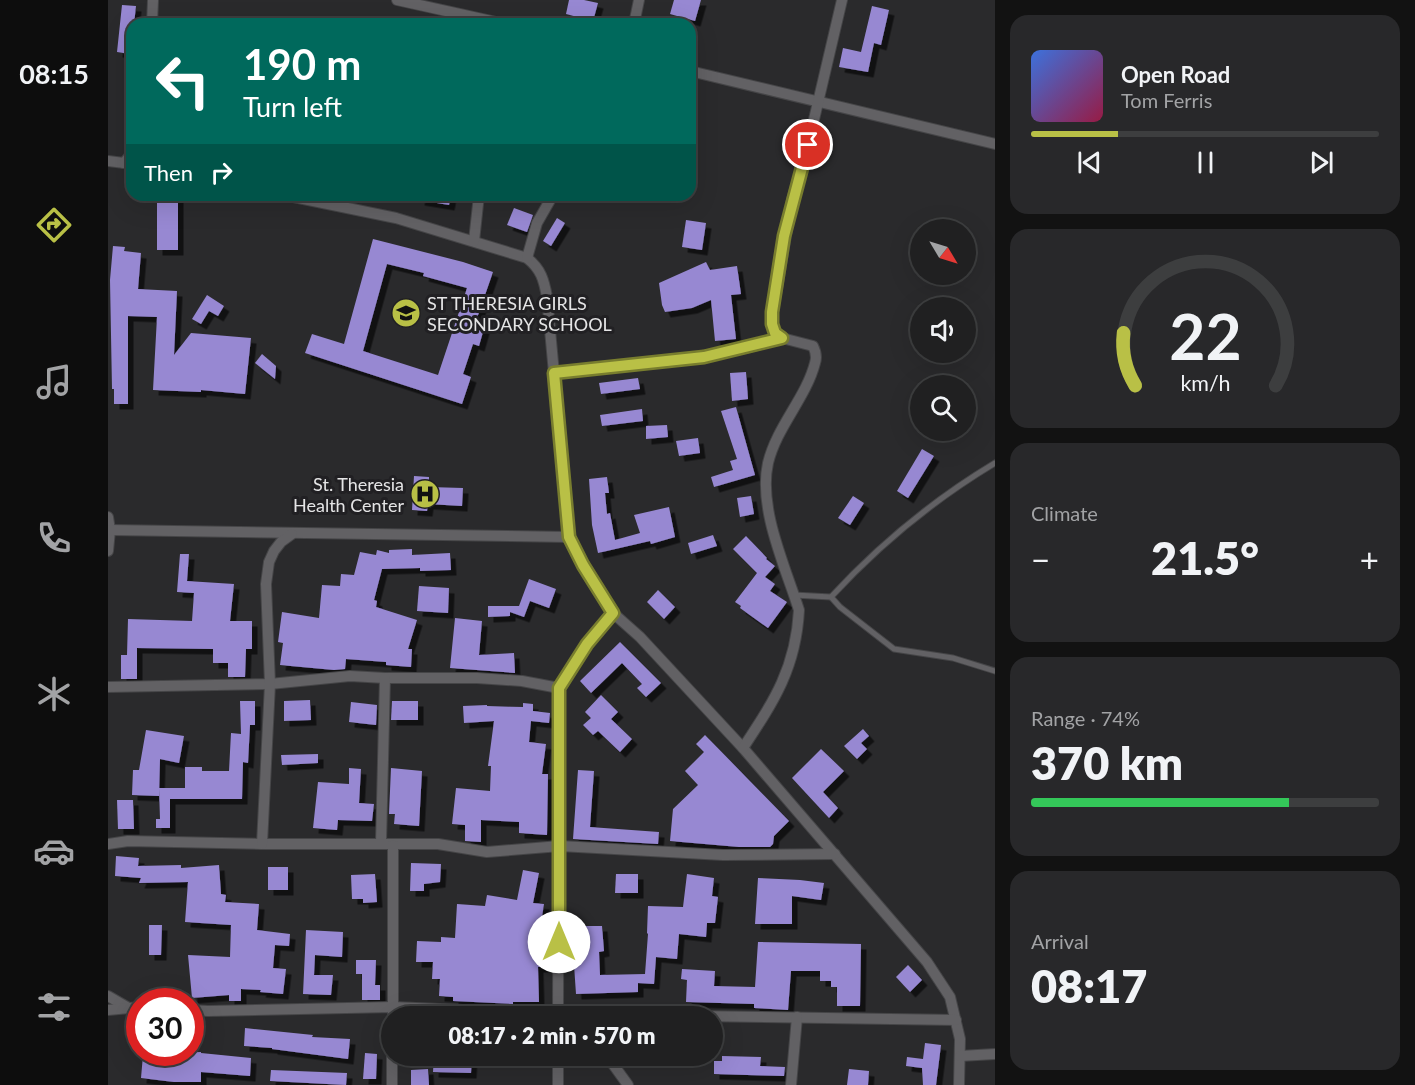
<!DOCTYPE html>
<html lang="en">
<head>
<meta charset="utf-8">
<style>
  body { margin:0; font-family:Lato,sans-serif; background:#28282a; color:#f1f3f6; height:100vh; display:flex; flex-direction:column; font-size:22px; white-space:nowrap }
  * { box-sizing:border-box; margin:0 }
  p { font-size:20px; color:#a2a3a5 }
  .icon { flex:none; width:33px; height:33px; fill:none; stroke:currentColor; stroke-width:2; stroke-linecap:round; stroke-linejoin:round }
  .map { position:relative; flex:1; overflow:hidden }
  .details { display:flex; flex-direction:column; gap:15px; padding:15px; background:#121212; width:420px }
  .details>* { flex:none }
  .guide { position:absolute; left:18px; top:18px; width:570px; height:183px; border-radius:18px; box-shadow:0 6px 24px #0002,0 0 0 2px #3d3e3f; background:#00695c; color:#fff; overflow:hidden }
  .needle { width:39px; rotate:128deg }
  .tools { position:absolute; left:802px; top:219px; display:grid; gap:12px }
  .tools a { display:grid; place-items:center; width:66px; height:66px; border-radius:50%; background:#202021; box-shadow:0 6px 24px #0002,0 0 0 2px #3d3e3f; font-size:30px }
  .speed { position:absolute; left:18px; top:988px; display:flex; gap:12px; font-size:30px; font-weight:700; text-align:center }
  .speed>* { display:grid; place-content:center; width:78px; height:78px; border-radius:50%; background:#202021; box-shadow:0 6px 24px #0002,0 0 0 2px #3d3e3f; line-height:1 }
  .speed .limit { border:9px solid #d22; background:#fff; color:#111 }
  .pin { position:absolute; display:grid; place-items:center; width:51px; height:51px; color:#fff; margin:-26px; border:3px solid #fff; border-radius:50%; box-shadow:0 2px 6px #0007 }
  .me { position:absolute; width:66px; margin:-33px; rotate:0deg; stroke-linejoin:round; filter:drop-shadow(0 0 4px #0008) }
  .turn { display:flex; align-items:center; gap:21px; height:126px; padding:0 18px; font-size:27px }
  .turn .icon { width:78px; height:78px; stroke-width:2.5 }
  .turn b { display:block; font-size:42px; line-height:51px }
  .then { display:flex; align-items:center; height:57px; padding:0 18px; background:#0003; gap:12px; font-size:22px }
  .big { font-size:45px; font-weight:800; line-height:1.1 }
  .details .tile { flex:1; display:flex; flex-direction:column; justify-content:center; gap:9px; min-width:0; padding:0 21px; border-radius:18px; background:#28282a }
  .details .dial { align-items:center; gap:0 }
  .dial svg { height:156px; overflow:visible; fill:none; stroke:#3d3e3f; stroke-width:7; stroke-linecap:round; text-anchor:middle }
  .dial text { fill:#f1f3f6; stroke:none }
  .song { display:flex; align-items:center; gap:18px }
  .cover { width:72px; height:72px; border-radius:9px; background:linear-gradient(135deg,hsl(220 70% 55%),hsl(340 70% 35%)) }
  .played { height:6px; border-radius:3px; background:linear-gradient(90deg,#b9c046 25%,#3d3e3f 25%) }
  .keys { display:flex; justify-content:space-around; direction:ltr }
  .heat { display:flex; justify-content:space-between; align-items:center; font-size:33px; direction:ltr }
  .charge { height:9px; border-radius:4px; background:linear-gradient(90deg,#34c759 74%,#3d3e3f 0) }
  .trip { position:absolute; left:273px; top:1006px; width:342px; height:60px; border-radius:30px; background:#202021; box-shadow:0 6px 24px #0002,0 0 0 2px #3d3e3f; font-weight:800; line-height:60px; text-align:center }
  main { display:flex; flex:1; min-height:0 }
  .tab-bar { display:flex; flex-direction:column; width:108px; justify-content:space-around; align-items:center; background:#0d0d0d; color:#a2a3a5 }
  .tab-bar .icon { width:42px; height:42px }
  .tab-bar .active { color:#b9c046 }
  .tab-bar b { font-size:27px; color:#f1f3f6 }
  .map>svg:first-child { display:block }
  .building { fill:#9788d2; fill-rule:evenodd; filter:url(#shadow) }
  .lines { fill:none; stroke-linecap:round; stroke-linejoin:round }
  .lane-casing { stroke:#454547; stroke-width:7 }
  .street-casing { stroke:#454547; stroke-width:12 }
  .lane { stroke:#626164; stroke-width:5 }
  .street { stroke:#626164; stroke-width:10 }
  .route-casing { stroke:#787d2e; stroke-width:15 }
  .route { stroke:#b9c046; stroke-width:10 }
  .labels { text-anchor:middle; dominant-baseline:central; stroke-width:6; stroke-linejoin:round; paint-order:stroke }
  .poi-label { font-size:18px; fill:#e5e5e6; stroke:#212023; text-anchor:start }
</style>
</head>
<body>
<main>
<nav class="tab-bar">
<b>08:15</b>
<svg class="icon active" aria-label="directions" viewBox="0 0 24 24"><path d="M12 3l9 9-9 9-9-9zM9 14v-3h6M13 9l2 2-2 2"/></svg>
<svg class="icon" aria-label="music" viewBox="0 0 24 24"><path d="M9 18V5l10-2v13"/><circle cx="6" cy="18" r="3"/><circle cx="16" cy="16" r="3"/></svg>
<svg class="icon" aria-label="phone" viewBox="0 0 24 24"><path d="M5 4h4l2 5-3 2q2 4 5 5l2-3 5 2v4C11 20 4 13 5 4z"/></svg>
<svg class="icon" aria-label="climate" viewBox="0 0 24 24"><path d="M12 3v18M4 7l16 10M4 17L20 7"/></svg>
<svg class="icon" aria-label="car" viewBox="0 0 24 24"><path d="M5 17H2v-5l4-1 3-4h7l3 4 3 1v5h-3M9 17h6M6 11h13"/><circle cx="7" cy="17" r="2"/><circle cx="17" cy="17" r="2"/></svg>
<svg class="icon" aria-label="filters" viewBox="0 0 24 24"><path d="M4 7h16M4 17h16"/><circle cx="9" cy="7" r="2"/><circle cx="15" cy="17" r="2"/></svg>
</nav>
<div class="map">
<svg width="887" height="1085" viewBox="0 0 887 1085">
  <defs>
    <filter id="shadow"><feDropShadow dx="5.5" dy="5.5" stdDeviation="0" flood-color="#0009"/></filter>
  </defs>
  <rect width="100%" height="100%" fill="#2a2a2c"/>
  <g class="building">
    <path d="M461,0H476L490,3L485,21L458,14Z"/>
    <path d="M566,0H593L587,21L562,14Z"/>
    <path d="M14,5L28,6L26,24H24L22,54L9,52Z"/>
    <path d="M764,6L781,10L773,45L766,43L760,72L731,67L735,48L753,52Z"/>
    <rect x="49" y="195" width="21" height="55"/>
    <path d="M312,195H343L341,205L311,200Z"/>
    <path d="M406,208L425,215L419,232L399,225Z"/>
    <path d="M449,218L457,223L443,246L435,241Z"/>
    <path d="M578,220L598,223L594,250L574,247Z"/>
    <path d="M265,239L355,262L385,272L368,321L377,325L371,346L365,344L355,374L363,377L354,404L197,353L204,334L236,344ZM279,264L316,273L315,276L359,288L330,375L255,351Z"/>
    <path d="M5,246L17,247L16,251L33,253L30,289L69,291L66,355L83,333L143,338L137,394L93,390V392L45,390L49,317L20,316V404H6V389H4L2,280Z"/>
    <path d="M598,262L602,270L629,266L633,294L623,295L628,339L607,341L603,300L584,308L557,312L554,305L551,283Z"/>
    <path d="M99,295L116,306L110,316L101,311L93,324L84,319Z"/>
    <path d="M154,354L168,366L167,379L147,363Z"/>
    <path d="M638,372L640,399L624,401L622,373Z"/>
    <path d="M530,378L532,389L493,394L491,383Z"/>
    <path d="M628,407L647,475L606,487L603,477L625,470L622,461L629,459L613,411Z"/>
    <path d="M534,409L535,421L494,426L492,415Z"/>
    <path d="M559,425L560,437L538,439V426Z"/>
    <path d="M590,438L592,453L571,456L568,441Z"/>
    <path d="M814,449L826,456L800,498L789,491Z"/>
    <path d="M306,476L321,477V487L355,488L354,506L320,504L319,511L304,510Z"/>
    <path d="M499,477L501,493H497L499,514L502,513L507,540L532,533L526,515L561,507L567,537L543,544L542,541L490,553L484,525L481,479Z"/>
    <path d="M643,496L646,514L632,517L629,498Z"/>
    <path d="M745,496L756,503L742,525L730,518Z"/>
    <path d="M605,535L609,546L583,554L580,543Z"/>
    <path d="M638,536L659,558L658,559L667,566L657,577L667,584L662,591L679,602L660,628L632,608L633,606L627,602L649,573L625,549Z"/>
    <path d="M304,549V555L342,553L343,570L312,571V568L274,569L266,600L269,601L268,607L309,620L300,649H304L303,667L278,665V662L238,659L237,669L226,670L172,665L175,643L170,642L174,612L211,618L214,585L232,586L233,574L246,575L252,552L268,555L269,550L281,553V550Z"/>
    <path d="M72,554H81L79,581L126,584L122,621H144V649H138L137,677H120V663H105V649L29,648V679H13V655H19L20,619L84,621L86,593L69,592Z"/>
    <path d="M421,579L448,589L441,608L422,601L416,617L402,612V616L380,617V606H411Z"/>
    <path d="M311,586L341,588L340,613L309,611Z"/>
    <path d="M550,590L567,607L556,619L539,602Z"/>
    <path d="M347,618L374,621L371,655L406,653L407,673L342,668Z"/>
    <path d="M512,642L553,683L538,697L529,688L534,684L514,663L483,693L472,681Z"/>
    <path d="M493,695L510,712L503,719L524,739L512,752L490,731L485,735L475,725L483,718L477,712Z"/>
    <path d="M202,700L203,720L176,721V701Z"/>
    <path d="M132,701H147V725H142L140,763L135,762L134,799H62V828H48V819H52L51,788H77V767H94V771H121L123,733L133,734Z"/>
    <path d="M284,701H310V720H283Z"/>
    <path d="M243,702L269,705L268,725L241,722Z"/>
    <path d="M415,703L425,704V711L442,713L441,723L423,721L421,742L438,744L434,774H440L439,835L411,833V822L373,820V842L357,841V825L344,824L348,788L382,791L383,766H380L386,721L356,723L355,706L379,705V706L415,707Z"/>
    <path d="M755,729L761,736L753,743L759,749L749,759L736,746Z"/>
    <path d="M38,730L76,736L71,763L52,759L51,796L24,795L25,770H31Z"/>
    <path d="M597,735L681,821L666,836L665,844L662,847H631L562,841L565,809L590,785L577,771L596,752L588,744Z"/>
    <path d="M713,749L736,771L715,792L730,808L721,818L684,778Z"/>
    <path d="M210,754V763L174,765L173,755Z"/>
    <path d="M241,768L253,769L251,803L266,804L264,821L230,820L229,830L205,828L210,782L241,784Z"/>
    <path d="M283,768L314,771L311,826L286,824L287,814H281Z"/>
    <path d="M470,770L486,771L482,827L551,832L550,844L465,839Z"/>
    <path d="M9,800H25L26,829H10Z"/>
    <path d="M8,856L31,858L30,866L73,865V868L111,865L113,894L118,895L117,902L151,904L149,930L182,934L181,946L167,945L165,968L178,969L175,994L152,992L153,990L133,989V1001H121V995L84,998L80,955L122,957L123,925L77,922L80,882L31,883L33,878L7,876Z"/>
    <path d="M303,863L333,864L332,882L316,884V891H302Z"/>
    <rect x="160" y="867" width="20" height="23"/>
    <path d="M415,870L431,873L425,903L436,904L430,943L437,944L435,967H430L431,1002H405V1004L345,1001V997L331,996L332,979H324L325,962H308L309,941L333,942V937L347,938L349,904L377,906L379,895L409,900Z"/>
    <path d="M267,874L269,902L255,903V899H244L243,875Z"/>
    <path d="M508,874H530V893H507Z"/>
    <path d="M579,874L606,878L604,896L610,897L607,923H599L598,937L571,934L569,959L548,957L546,984L530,983V992L468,994L464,936L471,935V926H494L496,951L491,952L492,975L537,974L540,934L539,933L540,906L575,907Z"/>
    <path d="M650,878L692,880L716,883L713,900L684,896V924H647Z"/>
    <path d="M41,925H54L53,955H41Z"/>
    <path d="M198,930L235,932L234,957L207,955L206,975H225L223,995L195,994Z"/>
    <path d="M650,942L753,944L752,1006H729V987H723V981H712V971H683L680,1010L646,1008V1004L578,1002L579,980L573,979L574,969L607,971L606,986L647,987Z"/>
    <path d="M248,960H268L267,985H272V1000H254V974H248Z"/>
    <path d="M800,965L814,980L802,992L788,977Z"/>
    <path d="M137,1028L205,1035L204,1037L242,1039L240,1059L164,1049V1048L136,1046Z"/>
    <path d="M817,1043L833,1045L828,1085H815L814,1068L798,1066L799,1057L815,1059Z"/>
    <path d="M93,1052V1053L143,1058L142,1076L93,1072V1082H66L33,1078L35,1055L67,1057V1053Z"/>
    <path d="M257,1053L269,1054L268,1079H255Z"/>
    <path d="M326,1056H364L363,1073L325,1072Z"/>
    <path d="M614,1056L653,1057L652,1066L677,1067L676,1076L606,1074V1061H614Z"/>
    <path d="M320,1069L321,1085H303V1070Z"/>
    <path d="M741,1069L761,1071L760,1085H739Z"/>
    <path d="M163,1070L239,1073L238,1085L162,1081Z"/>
  </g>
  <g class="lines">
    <g class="lane-casing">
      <g id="lane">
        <path d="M686,595L723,597C771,545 827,499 887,463"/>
        <path d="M723,597L732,607L786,649L845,658L887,671"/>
      </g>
    </g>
    <g class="street-casing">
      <g id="street">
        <path d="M289,0L397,24"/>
        <path d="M44,24L45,0"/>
        <path d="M526,24L531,0"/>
        <path d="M582,71L887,144"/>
        <path d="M0,161L24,164"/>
        <path d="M16,163L24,153"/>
        <path d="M176,195L288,218L419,258C433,269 436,280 439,297L461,537L475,565L505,613L532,637L635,748L819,962L842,997L852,1039L851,1085"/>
        <path d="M366,241L371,195"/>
        <path d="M419,258L429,223L445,195"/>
        <path d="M446,373C523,365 600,361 674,338"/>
        <path d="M0,517L2,530L0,551"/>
        <path d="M2,530L461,537"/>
        <path d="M0,687L162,684L242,676L277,678H369L414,681L451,688"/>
        <path d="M635,748C666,701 688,668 691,610C677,566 650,508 660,463C669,426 698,398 707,363C709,357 708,352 705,346L674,338L667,334L664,324L665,312L684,200L700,145L734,0"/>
        <path d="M273,843L277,678"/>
        <path d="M0,844L20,841L154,844H330L379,852L452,846L615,855L727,854"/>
        <path d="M154,844L162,684L158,584L161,562L166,551L173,542L184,534"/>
        <path d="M0,996L19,1007"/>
        <path d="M0,1010L32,1007"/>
        <path d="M82,1010L100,1011L285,1007L451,1014L848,1020"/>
        <path d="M285,1017V845"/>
        <path d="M450,1017L451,688L479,644L505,613"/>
        <path d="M499,1056L520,1085"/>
        <path d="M852,1056L887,1054"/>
        <path d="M284,1085V1056"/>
        <path d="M450,1085V1056"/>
        <path d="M683,1085L689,1017"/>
      </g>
    </g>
    <use href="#lane" class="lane"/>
    <use href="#street" class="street"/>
  </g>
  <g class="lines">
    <g class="route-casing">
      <path id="route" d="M451,942V688L479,644L505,613L475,565L461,537L446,373L596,357L674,338L667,333L664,324V312L676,236L700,145"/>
    </g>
    <use href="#route" class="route"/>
  </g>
  <defs>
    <g id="school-disc" transform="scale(1.5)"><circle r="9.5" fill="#b9c046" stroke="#212023"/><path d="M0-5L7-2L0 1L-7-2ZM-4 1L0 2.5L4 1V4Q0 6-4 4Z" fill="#111"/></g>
    <g id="hospital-disc" transform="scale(1.5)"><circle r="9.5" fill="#b9c046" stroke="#212023"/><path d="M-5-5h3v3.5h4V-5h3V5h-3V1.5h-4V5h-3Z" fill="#111"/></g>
  </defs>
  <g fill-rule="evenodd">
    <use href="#school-disc" x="298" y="313"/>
    <use href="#hospital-disc" x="317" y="494"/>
  </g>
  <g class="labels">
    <g class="poi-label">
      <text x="319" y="303">ST THERESIA GIRLS<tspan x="319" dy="21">SECONDARY SCHOOL</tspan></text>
      <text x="296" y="484" text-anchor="end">St. Theresia<tspan x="296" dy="21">Health Center</tspan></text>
    </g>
  </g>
</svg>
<div class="tools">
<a><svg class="needle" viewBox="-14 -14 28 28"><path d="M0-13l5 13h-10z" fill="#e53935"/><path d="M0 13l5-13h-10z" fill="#a2a3a5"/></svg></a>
<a><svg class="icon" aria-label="sound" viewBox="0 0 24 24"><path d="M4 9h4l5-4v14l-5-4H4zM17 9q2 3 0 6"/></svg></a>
<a><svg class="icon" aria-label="search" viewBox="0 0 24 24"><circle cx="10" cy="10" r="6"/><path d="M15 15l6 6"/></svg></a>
</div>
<div class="speed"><div class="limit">30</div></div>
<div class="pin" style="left:700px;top:145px;background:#d93025"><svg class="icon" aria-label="arrive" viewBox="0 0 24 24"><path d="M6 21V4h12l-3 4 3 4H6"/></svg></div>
<svg class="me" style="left:451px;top:942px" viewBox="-20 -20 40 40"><circle r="19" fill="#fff"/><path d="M0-13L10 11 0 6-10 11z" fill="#b9c046"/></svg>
<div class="trip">08:17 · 2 min · 570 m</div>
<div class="guide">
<div class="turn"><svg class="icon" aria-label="left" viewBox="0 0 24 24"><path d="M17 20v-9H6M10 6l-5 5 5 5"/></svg><div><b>190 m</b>Turn left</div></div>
<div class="then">Then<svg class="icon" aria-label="right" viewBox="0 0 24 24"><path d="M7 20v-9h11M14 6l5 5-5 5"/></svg></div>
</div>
</div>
<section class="details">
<div class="tile">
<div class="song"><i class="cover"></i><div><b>Open Road</b><p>Tom Ferris</p></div></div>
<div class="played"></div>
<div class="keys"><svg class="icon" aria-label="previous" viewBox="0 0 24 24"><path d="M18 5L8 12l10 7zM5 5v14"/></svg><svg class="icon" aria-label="pause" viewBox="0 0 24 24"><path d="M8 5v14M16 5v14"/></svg><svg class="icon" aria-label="next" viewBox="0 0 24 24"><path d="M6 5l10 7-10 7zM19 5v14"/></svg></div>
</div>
<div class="tile dial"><svg viewBox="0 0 100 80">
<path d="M14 69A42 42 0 1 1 86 69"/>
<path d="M14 69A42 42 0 0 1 8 42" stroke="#b9c046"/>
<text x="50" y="56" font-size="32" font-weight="700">22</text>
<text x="50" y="72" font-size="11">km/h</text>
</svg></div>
<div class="tile"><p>Climate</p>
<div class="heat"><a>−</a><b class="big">21.5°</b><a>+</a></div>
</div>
<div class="tile"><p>Range · 74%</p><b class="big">370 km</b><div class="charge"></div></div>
<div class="tile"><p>Arrival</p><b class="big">08:17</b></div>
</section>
</main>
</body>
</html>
